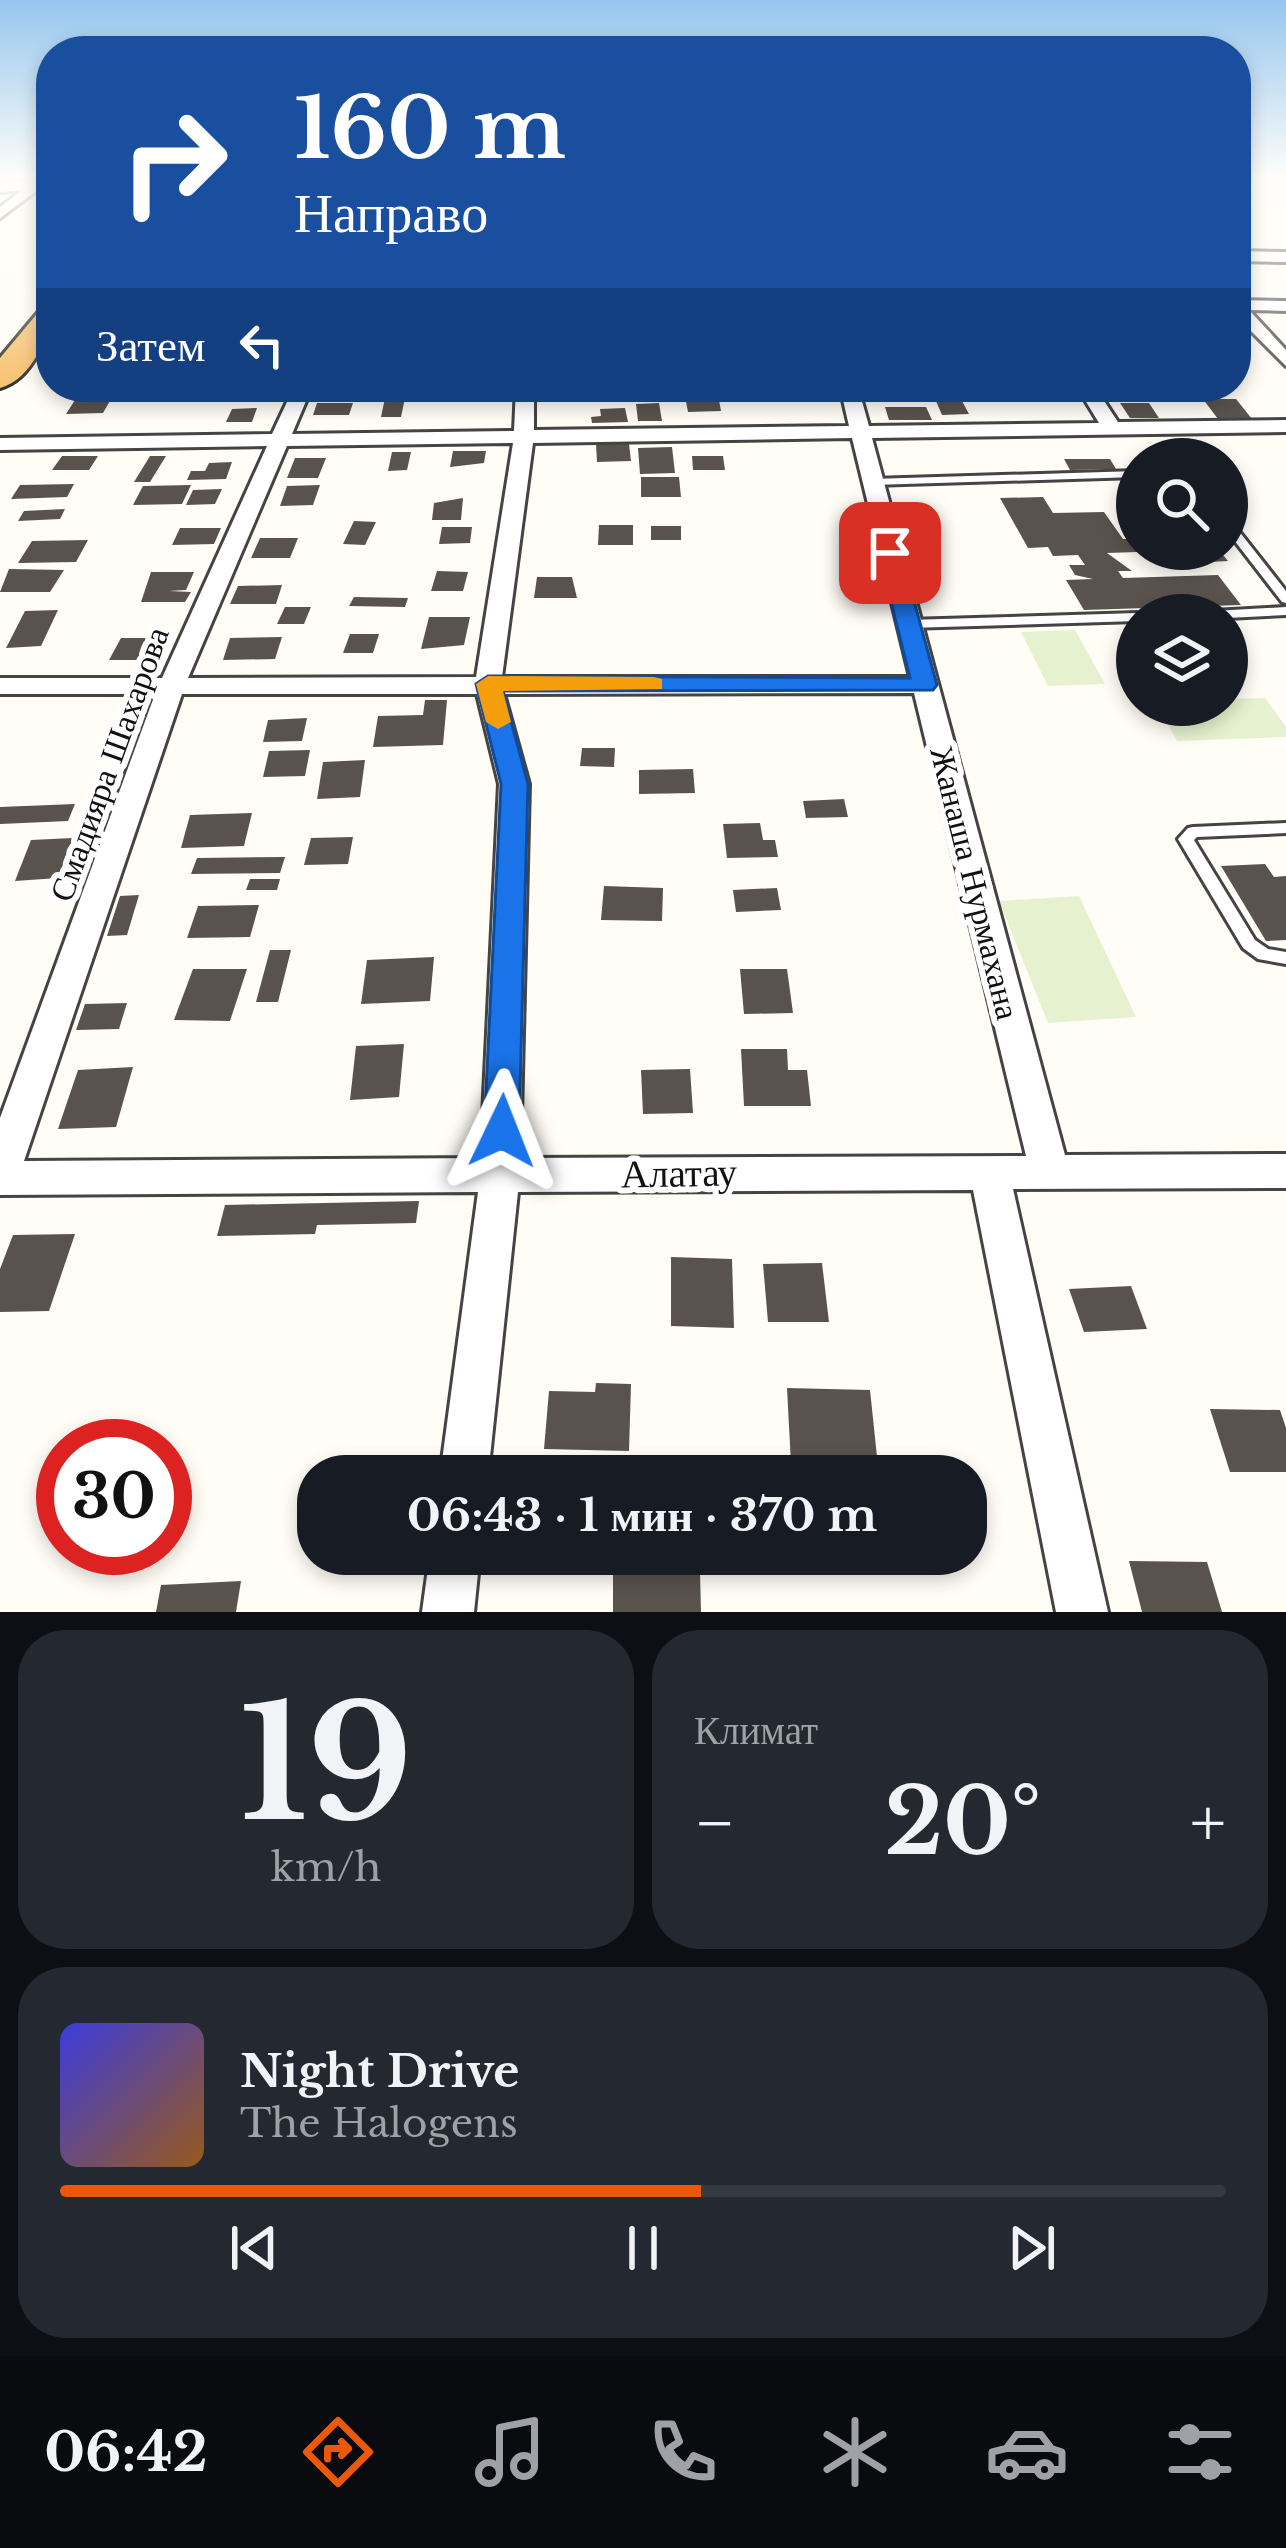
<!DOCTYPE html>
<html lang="ru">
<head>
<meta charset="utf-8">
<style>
  body { margin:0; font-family:"Libre Baskerville",serif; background:#242831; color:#f1f3f6; height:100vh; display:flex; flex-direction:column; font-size:45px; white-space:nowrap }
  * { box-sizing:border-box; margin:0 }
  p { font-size:39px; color:#9ea1a6 }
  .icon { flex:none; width:66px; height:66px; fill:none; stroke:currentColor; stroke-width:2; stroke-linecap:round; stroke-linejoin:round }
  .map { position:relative; height:1612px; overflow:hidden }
  .drawer { display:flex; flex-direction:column; gap:18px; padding:18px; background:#0d0f14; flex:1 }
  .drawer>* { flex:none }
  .guide { position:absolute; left:36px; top:36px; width:1215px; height:366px; border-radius:48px; box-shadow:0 6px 18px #0003; background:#1a4fa0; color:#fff; overflow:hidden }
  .tools { position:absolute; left:1116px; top:438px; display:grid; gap:24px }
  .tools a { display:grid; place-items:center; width:132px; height:132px; border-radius:50%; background:#171b24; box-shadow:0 6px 18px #0003; font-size:60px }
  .speed { position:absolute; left:36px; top:1419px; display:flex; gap:24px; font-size:60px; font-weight:700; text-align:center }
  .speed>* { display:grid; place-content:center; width:156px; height:156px; border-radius:50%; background:#171b24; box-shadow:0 6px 18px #0003; line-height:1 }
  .speed .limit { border:18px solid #d22; background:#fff; color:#111 }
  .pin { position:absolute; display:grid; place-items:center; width:102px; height:102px; color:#fff; margin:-51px; border-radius:24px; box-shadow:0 6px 18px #0006 }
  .me { position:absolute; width:132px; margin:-66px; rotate:2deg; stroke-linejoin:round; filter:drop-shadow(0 0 9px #0008) }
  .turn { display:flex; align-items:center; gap:42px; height:252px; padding:0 60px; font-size:54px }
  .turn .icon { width:156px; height:156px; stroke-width:2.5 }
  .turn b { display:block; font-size:84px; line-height:102px }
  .then { display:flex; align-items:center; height:114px; padding:0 60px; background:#0003; gap:24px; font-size:45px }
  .big { font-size:90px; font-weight:800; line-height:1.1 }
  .drawer .card { flex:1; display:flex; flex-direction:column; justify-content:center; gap:18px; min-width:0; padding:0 42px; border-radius:48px; background:#242831 }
  .drawer .dial { align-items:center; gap:0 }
  .dial b { font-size:156px; line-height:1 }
  .song { display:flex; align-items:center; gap:36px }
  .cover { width:144px; height:144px; border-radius:18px; background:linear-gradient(135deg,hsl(240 70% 55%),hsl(30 70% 35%)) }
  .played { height:12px; border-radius:6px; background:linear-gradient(90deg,#ea580c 55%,#363941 55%) }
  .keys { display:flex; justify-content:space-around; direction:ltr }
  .heat { display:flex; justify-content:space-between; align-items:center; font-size:66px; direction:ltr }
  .drawer .tiles { flex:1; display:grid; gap:18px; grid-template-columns:1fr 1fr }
  .card:last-child { grid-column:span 2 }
  .trip { position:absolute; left:297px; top:1455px; width:690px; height:120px; border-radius:48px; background:#171b24; box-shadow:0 6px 18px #0003; font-weight:800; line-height:120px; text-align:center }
  .tabs { display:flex; height:192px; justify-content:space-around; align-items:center; background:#090b0e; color:#9ea1a6 }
  .tabs .icon { width:84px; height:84px }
  .tabs .current { color:#ea580c }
  .tabs b { font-size:54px; color:#f1f3f6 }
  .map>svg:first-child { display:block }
  .pitch { fill:#e6f2cf }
  .building { fill:#5a524d }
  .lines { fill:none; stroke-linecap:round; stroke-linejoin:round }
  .service-casing { stroke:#444; stroke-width:6 }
  .minor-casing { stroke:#444; stroke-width:6 }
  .tertiary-casing { stroke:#444; stroke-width:6 }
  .trunk-casing { stroke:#222; stroke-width:6 }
  .service { fill:#fff; fill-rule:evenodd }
  .minor { fill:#fff; fill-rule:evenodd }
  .tertiary { fill:#fff; fill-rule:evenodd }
  .trunk { fill:#f7bc64; fill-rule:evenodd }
  .route { fill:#1a73e8; stroke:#114b97; stroke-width:3 }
  .slow { fill:#f59e0b }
  .labels { text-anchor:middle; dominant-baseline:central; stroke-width:12; stroke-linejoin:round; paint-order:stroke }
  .street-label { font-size:33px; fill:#111; stroke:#fff }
  .near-street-label { font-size:39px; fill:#111; stroke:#fff }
</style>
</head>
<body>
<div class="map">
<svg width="1286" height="1612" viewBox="0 0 1286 1612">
  <rect width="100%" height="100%" fill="#fffdf5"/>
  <g class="pitch">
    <path d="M1075,630L1105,684L1048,686L1021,632Z"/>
    <path d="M1265,698L1286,727V737L1177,741L1157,705H1227V699Z"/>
    <path d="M1079,896L1136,1017L1048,1023L999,901Z"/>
  </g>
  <g class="building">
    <path d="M257,394L254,401L203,402L206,395Z"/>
    <path d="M718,395L721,411L688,412L685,396Z"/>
    <path d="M385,398H405L401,417H381Z"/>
    <path d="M111,399L103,413L66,414L75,400Z"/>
    <path d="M1203,399H1236L1252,419H1218Z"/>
    <path d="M936,401H962L969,414L942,415Z"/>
    <path d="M317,403H353L349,415H313Z"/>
    <path d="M659,403L662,421H638L636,404Z"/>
    <path d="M1120,403H1149L1159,418H1130Z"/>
    <path d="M885,407H926L932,420H889Z"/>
    <path d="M257,408L252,422H226L232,409Z"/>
    <path d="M625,408L628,422L592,423L591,417L601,416L600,409Z"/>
    <path d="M596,444H629L631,461L597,462Z"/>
    <path d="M672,447L675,473L640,474L638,448Z"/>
    <path d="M453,451H486L484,463L450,467Z"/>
    <path d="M392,452H411L407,470L388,471Z"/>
    <path d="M62,456H98L89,470H52Z"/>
    <path d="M150,456H166L150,482H134Z"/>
    <path d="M692,456H723L725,470H693Z"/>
    <path d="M295,458H326L318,478H287Z"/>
    <path d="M1064,459H1110L1116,469L1070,470Z"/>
    <path d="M232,462L226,479L187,480L191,471H205L209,463Z"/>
    <path d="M641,477H679L681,497H641Z"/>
    <path d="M74,484L67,497L11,499L20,485Z"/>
    <path d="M191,485L182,504L133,505L143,486Z"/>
    <path d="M320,485L313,505L280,506L287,486Z"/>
    <path d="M222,489L215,504L186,505L193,490Z"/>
    <path d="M1043,497L1053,513L1104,512L1123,539H1137V552L1107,553L1132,571H1118L1123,578L1218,575L1241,605L1084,610L1066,580L1093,579L1075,575L1069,565H1085L1078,555L1053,556L1048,547L1028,548L1000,498Z"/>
    <path d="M463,498L461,520H432L434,503Z"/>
    <path d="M65,509L60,519L18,521L24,511Z"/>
    <path d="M354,521L376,522L365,545L343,544Z"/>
    <path d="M599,525H633V545H598Z"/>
    <rect x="651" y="526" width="30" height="14"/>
    <path d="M442,527H472L470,543L439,544Z"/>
    <path d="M180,528H221L214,544L172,545Z"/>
    <path d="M260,538H298L290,558H251Z"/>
    <path d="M88,540L76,562L18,563L32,541Z"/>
    <path d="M1181,549H1218L1228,561L1191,563Z"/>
    <path d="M9,569L64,570L50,592H0Z"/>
    <path d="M437,571L468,572L463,591H431Z"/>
    <path d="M151,572H194L186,590L169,591L191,592L185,602H141Z"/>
    <path d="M537,577H572L577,598H534Z"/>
    <path d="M282,585L276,604H230L238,586Z"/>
    <path d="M354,597L408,598L405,607L349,606Z"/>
    <path d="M285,607H311L304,624H277Z"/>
    <path d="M58,610L41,646L6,648L25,611Z"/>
    <path d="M429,617H470L464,645L421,649Z"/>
    <path d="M350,634H379L373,653H343Z"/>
    <path d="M282,637L275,659L223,660L230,638Z"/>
    <path d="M121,638H164L153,660H109Z"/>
    <path d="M425,700H447L443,745L373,747L378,716L423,715Z"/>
    <path d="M307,718L302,741L263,742L268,720Z"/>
    <path d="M582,748H615L614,767L580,766Z"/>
    <path d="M310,750L305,776L263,777L269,751Z"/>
    <path d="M365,760L360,797L317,799L323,762Z"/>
    <path d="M693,769L695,793L639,794V770Z"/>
    <path d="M844,799L848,817L806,818L803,801Z"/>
    <path d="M75,804L68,821L0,824V807Z"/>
    <path d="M252,813L244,846L181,848L190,815Z"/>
    <path d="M760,823L763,840H775L778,857L727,858L723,824Z"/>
    <path d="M353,837L348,864L304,865L311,838Z"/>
    <path d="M73,838L58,878L15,881L31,840Z"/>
    <path d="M285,857L280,873L191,874L197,858Z"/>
    <path d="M1265,864L1274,877L1286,876V940L1266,941L1221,866Z"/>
    <path d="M250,879H280L277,890H246Z"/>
    <path d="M604,886L663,888L662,921L601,920Z"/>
    <path d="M777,888L781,910L736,912L733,890Z"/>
    <path d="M139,895L127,935L107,936L120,896Z"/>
    <path d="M259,905L250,937L187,938L198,906Z"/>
    <path d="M270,950H291L278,1002H256Z"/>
    <path d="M434,957L430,1001L361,1004L367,960Z"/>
    <path d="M193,969H247L230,1021L174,1020Z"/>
    <path d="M740,969H787L793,1013L744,1014Z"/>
    <path d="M127,1003L119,1029L76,1030L85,1004Z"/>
    <path d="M404,1044L399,1097L350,1100L356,1046Z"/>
    <path d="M741,1049H787L788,1070H807L811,1106H744Z"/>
    <path d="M133,1067L116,1127L58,1129L78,1070Z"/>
    <path d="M690,1069L693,1113L643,1114L641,1070Z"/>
    <path d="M419,1201L416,1223L317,1225L315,1234L217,1236L225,1205Z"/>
    <path d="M75,1234L49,1311L0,1312V1269L13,1235Z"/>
    <path d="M671,1257L732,1259L734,1328L671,1326Z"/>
    <path d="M822,1263L829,1322H768L763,1264Z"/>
    <path d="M1131,1286L1147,1329L1084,1332L1069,1289Z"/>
    <path d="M596,1383L631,1384L629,1451L544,1449L549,1391L595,1392Z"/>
    <path d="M787,1388L870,1390L878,1466L791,1464Z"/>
    <path d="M1210,1409L1280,1410L1286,1428V1472H1230Z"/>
    <path d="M1129,1561L1207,1562L1222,1612H1142Z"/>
    <path d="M613,1572H700L701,1612H613Z"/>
    <path d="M241,1581L236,1612H156L161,1585Z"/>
  </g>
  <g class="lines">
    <g class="service-casing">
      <g id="service">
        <path d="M1137,471V477L872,485L867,482L872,479Z"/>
        <path d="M1227,520L1231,521L1286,591V603L1282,602L1227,531Z"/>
        <path d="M1286,607V615L1227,618V615H1207L1213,611Z"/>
        <path d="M1137,613L1142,615H1137V621L908,628L902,624L908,620Z"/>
        <path d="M1286,823V833L1197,837L1194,840L1255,940L1268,949L1286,952V964L1258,959L1243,948L1178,839L1188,828L1193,827Z"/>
      </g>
    </g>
    <g class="minor-casing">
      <g id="minor">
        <path d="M37,179L51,180L0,218V207Z"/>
        <path d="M1236,179H1249L1236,183Z"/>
        <path d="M1236,251L1286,252V262L1236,261Z"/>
        <path d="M1236,300L1286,301V311L1249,310L1286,350V366L1236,316Z"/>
        <path d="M294,387H312L292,434L514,431L516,387H534V430L849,426L840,387H858L869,426L1099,423L1077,387H1095L1118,422L1286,420V432L872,438L1065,1155L1286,1154V1188L1013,1189L1108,1612H1056L973,1190L518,1192L488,1476H440L478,1192L0,1195V1118L155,694H0V678H162L267,446L0,450V438L272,434ZM852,438L910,677H502L533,443ZM513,443L476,677L188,678L287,446ZM914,693L1026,1156L520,1158L529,784L504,694ZM182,694H477L499,784L481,1158L24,1161Z"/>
        <path d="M430,1554H480L474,1612H422Z"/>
      </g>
    </g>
    <g class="tertiary-casing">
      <path id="tertiary" d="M51,179V188L0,192V182Z"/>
    </g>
    <g class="trunk-casing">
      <path id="trunk" d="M51,306C51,335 31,380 0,388V358L41,309Z"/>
    </g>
    <use href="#service" class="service"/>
    <use href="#minor" class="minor"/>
    <use href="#tertiary" class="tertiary"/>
    <use href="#trunk" class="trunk"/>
  </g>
  <linearGradient id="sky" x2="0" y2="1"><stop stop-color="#95c6ee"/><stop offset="0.44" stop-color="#fffefa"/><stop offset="1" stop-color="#fffefa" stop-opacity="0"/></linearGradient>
  <rect width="1286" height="405" fill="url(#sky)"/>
  <path class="route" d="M890,547L901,553L937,685L933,690L503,691L528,784L519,1131L514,1141L502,1146L489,1141L484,1131L501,784L476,684L488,676L910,678L879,553Z"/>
  <path class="slow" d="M654,677L662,679V689L503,691L511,722L498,729L486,722L476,684L488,676Z"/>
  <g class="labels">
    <g class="street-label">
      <text transform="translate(109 764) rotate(-70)">Смадияра Шахарова</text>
      <text transform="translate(975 883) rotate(76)">Жанаша Нурмахана</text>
    </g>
    <g class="near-street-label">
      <text transform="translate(679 1173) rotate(-1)">Алатау</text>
    </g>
  </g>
</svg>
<div class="tools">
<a><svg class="icon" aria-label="search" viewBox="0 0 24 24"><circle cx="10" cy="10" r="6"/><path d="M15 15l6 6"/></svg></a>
<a><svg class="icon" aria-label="layers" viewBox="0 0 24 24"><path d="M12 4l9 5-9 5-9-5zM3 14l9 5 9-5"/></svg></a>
</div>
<div class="speed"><div class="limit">30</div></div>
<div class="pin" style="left:890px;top:553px;background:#d93025"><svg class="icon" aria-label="arrive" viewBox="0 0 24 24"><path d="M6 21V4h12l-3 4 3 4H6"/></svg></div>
<svg class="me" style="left:502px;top:1131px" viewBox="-20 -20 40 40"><path d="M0-17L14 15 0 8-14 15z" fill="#1a73e8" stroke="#fff" stroke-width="4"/></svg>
<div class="trip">06:43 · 1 мин · 370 m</div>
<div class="guide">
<div class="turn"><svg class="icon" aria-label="right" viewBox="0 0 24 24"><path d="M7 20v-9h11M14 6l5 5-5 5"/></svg><div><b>160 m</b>Направо</div></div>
<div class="then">Затем<svg class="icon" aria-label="left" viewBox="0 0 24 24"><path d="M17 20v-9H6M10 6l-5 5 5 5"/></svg></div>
</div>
</div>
<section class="drawer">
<div class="tiles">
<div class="card dial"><b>19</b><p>km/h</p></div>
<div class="card"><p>Климат</p>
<div class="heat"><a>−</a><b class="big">20°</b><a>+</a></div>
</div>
<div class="card">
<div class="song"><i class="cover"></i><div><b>Night Drive</b><p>The Halogens</p></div></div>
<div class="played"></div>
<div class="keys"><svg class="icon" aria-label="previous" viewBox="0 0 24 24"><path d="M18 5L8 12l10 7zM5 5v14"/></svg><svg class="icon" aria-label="pause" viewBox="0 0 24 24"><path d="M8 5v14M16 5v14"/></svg><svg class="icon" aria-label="next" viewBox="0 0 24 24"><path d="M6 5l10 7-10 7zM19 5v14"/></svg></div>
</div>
</div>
</section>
<nav class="tabs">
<b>06:42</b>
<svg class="icon current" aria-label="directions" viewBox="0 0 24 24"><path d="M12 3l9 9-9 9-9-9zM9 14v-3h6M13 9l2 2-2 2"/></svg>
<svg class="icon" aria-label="music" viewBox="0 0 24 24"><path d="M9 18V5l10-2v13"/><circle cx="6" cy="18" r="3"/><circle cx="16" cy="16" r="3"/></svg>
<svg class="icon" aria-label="phone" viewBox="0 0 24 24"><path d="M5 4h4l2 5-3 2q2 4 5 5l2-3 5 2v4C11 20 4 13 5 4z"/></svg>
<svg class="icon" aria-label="climate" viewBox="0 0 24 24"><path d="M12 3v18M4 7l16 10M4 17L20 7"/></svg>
<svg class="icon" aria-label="car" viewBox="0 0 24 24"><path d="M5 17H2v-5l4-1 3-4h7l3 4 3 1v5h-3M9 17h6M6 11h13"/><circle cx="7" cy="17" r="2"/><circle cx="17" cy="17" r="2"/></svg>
<svg class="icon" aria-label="filters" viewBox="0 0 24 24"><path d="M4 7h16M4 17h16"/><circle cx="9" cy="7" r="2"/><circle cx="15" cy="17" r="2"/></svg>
</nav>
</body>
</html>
